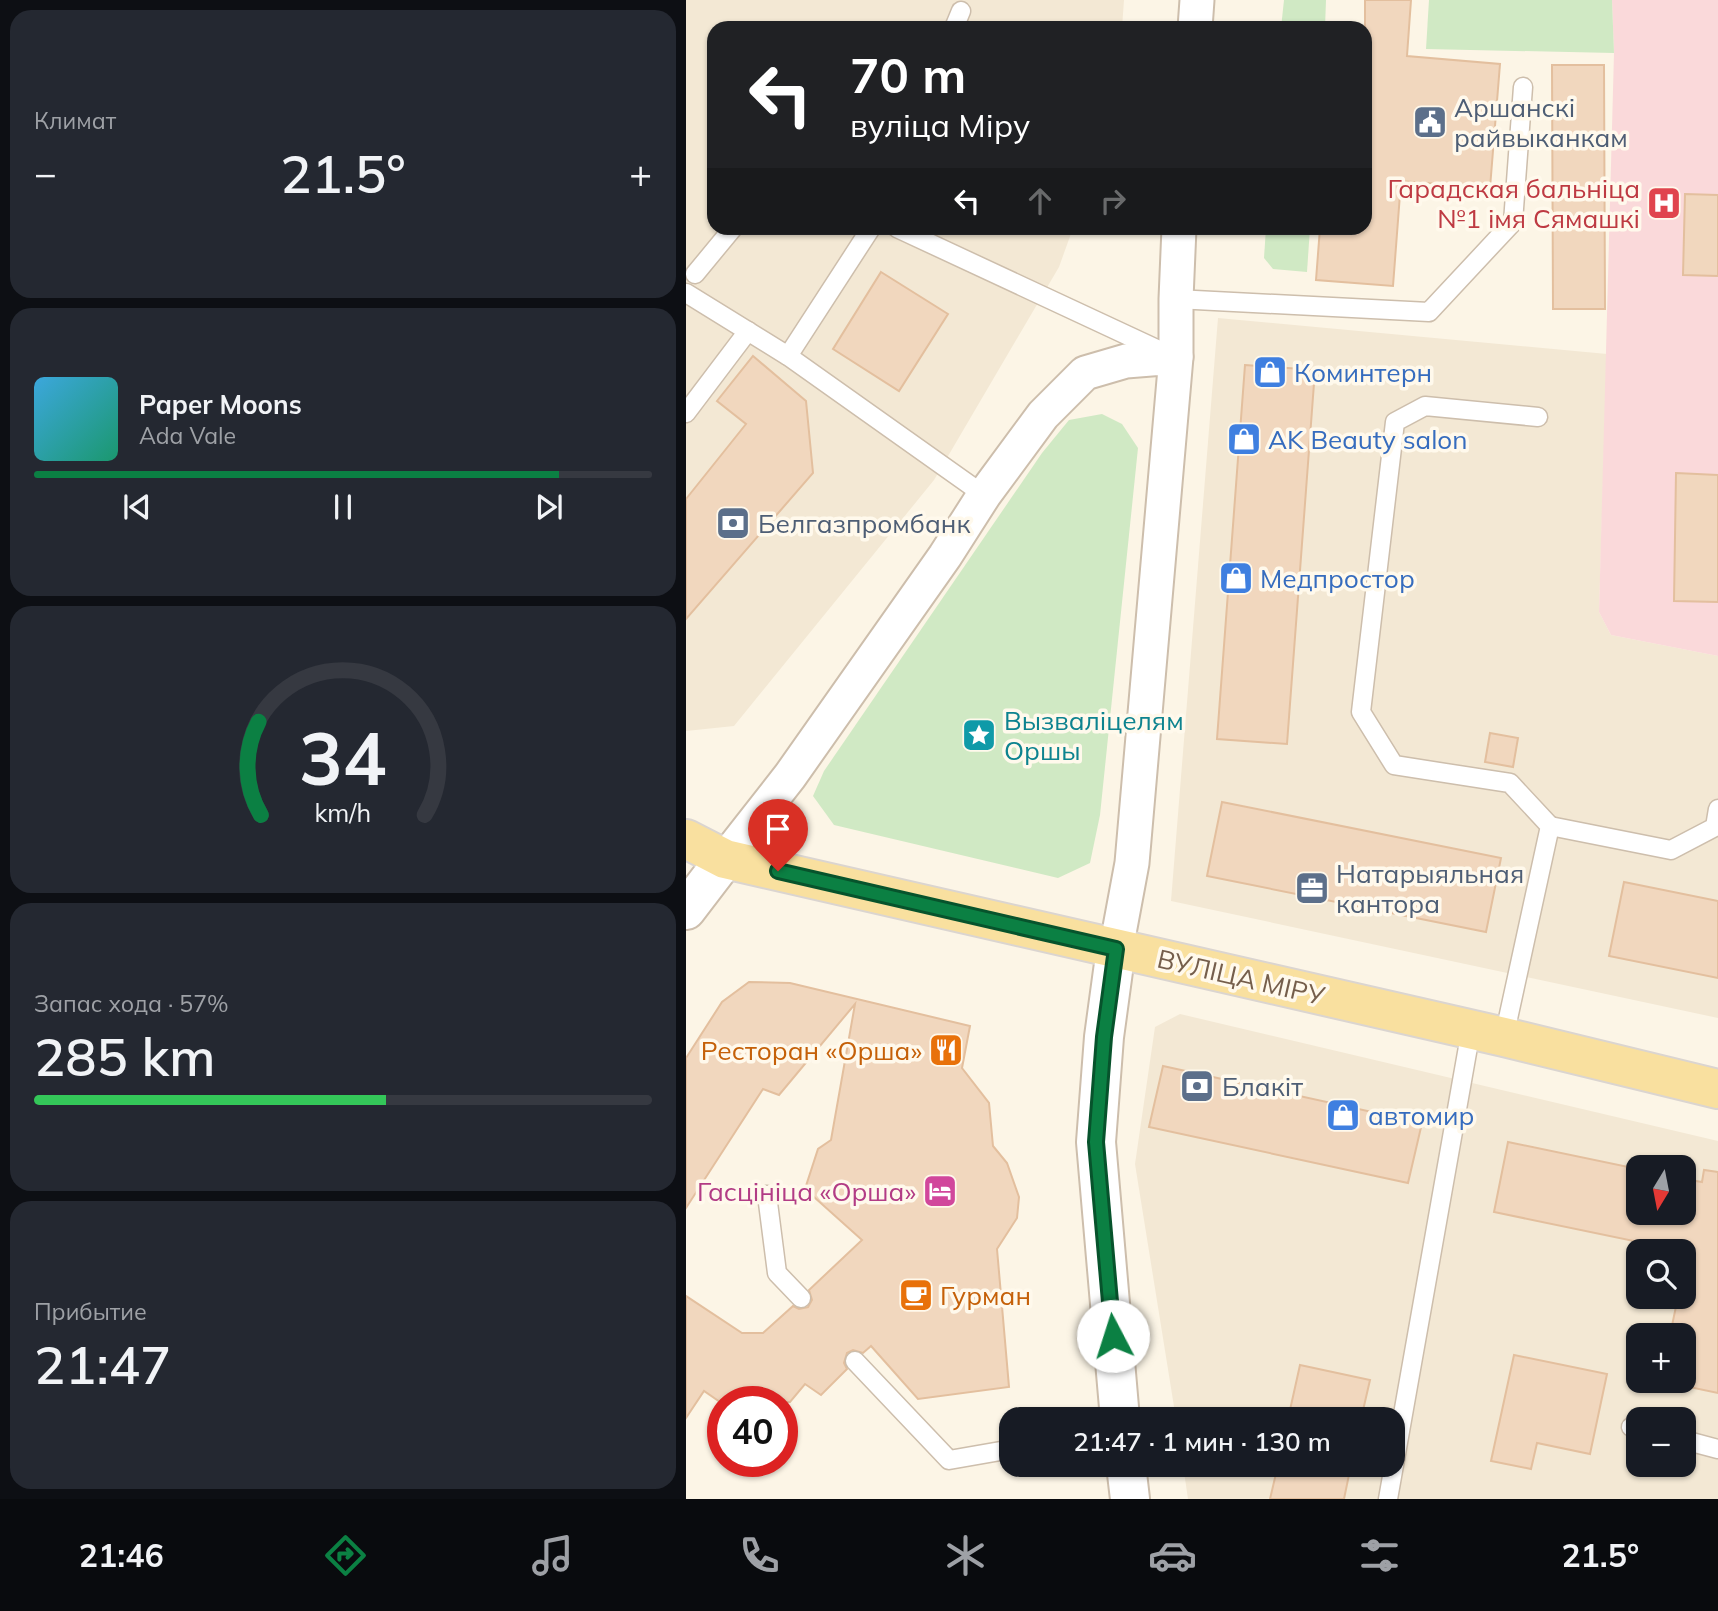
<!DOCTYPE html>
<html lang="ru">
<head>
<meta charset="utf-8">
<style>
  body { margin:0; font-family:Mulish,sans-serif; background:#242831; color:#f1f3f6; height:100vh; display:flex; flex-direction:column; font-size:26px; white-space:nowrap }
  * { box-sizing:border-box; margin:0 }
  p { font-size:23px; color:#9ea1a6 }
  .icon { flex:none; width:38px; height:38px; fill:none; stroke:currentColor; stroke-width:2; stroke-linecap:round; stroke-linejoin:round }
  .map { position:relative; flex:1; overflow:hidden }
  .panel { display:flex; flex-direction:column; gap:10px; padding:10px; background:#0d0f14; width:686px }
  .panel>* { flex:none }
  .banner { position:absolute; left:21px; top:21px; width:665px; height:214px; border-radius:21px; box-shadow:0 2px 5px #0004; background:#202124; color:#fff; overflow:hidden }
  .needle { width:46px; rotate:190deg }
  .controls { position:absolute; left:940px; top:1155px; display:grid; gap:14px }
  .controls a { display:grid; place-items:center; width:70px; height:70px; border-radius:14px; background:#171b24; box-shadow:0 2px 5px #0004; font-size:35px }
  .speed { position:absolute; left:21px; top:1386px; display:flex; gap:14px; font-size:35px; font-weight:700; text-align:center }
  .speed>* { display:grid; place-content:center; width:91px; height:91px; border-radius:50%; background:#171b24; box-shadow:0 2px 5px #0004; line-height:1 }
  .speed .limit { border:10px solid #d22; background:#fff; color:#111 }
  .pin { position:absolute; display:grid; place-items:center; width:60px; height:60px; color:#fff; margin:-72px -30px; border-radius:50% 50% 50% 0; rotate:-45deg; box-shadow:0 0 7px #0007 }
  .pin .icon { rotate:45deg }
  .me { position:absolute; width:77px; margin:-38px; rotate:355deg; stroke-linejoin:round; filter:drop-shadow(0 0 5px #0008) }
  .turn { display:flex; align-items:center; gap:24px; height:147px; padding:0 28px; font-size:32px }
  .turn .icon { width:91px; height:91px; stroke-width:2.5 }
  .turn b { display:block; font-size:49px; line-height:60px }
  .lanes { display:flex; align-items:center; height:66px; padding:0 28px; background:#0003; justify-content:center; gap:35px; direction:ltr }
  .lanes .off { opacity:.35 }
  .big { font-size:52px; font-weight:600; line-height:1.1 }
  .panel .card { flex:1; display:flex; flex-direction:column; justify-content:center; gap:10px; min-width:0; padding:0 24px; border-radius:21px; background:#242831 }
  .panel .dial { align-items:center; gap:0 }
  .dial svg { height:182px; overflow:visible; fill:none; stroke:#363941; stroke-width:7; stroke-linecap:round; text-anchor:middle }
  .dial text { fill:#f1f3f6; stroke:none }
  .song { display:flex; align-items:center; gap:21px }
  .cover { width:84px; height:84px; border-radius:10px; background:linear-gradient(135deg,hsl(200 70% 55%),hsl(160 70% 35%)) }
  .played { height:7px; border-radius:4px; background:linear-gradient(90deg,#0b8043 85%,#363941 85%) }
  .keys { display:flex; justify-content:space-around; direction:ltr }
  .heat { display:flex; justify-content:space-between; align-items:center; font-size:38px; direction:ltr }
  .charge { height:10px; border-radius:5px; background:linear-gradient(90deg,#34c759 57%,#363941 0) }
  .trip { position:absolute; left:313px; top:1407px; width:406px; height:70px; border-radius:21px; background:#171b24; box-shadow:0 2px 5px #0004; font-weight:600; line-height:70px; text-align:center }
  .dock { display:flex; height:112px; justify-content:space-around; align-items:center; background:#090b0e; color:#9ea1a6 }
  .dock .icon { width:49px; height:49px }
  .dock .active { color:#0b8043 }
  .dock b { font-size:32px; color:#f1f3f6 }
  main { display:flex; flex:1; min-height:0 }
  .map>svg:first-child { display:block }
  .residential { fill:#f3e8d4; fill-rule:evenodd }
  .medical { fill:#fad9da }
  .green { fill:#d0e9c4 }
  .building { fill:#f1d7be; stroke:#e3bf9e; stroke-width:2 }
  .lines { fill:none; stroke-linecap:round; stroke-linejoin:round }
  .service-casing { stroke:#cdbeac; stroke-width:21 }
  .minor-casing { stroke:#cdbeac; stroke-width:37 }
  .tertiary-casing { stroke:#cdbeac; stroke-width:42 }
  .primary-casing { stroke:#dbd5d0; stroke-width:42 }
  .service { stroke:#fff; stroke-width:18 }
  .minor { stroke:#fff; stroke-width:33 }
  .tertiary { stroke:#fff; stroke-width:38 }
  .primary { stroke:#f9e09f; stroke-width:38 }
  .route-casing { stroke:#07532c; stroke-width:18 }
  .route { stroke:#0b8043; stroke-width:12 }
  .labels { text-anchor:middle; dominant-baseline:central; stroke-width:7; stroke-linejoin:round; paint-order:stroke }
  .service-label { font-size:26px; fill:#4e5e75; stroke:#fff9ec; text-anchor:start }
  .health-label { font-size:26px; fill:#be3a42; stroke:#fff9ec; text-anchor:end }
  .shop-label { font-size:26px; fill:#366cbe; stroke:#fff9ec; text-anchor:start }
  .culture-label { font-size:26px; fill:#0d838f; stroke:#fff9ec; text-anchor:start }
  .street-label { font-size:26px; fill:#755e4b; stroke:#fff9ec }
  .food-label { font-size:26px; fill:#c56008; stroke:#fff9ec; text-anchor:end }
  .hotel-label { font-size:26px; fill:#b23c85; stroke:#fff9ec; text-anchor:end }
</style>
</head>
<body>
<main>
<section class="panel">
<div class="card"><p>Климат</p>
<div class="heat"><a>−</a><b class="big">21.5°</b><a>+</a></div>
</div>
<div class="card">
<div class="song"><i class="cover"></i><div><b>Paper Moons</b><p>Ada Vale</p></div></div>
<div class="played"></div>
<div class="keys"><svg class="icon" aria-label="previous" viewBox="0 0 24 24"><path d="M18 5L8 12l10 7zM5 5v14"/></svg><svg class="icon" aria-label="pause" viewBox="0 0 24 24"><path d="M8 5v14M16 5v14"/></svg><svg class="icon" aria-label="next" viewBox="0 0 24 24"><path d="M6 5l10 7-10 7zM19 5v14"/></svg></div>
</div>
<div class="card dial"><svg viewBox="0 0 100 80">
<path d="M14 69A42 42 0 1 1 86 69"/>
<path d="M14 69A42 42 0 0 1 13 28" stroke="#0b8043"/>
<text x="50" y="56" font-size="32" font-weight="700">34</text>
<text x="50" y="72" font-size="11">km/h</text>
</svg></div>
<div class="card"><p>Запас хода · 57%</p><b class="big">285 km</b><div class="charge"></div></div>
<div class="card"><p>Прибытие</p><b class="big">21:47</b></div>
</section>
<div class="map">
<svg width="1032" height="1499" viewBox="0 0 1032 1499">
  <rect width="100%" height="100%" fill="#fcf5e6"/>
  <g class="residential">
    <path d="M0,0H438L436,28H28V228H387L373,267L248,480L48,726L0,731Z"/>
    <path d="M532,318L921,354L913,612L925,635L1032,656V1018L485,901Z"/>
    <path d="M494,1014L1032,1141V1499H502L497,1465H707V1419H490L449,1164L469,1027ZM952,1167H998V1213H952ZM952,1251H998V1297H952ZM952,1335H998V1381H952ZM952,1419H998V1465H952Z"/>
  </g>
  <path class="medical" d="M926,0H1032V656L925,635L913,612L928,53Z"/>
  <g class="green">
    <path d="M598,0H640L639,28H595Z"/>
    <path d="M743,0H926L928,53L740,49Z"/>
    <path d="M580,228H624L621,272L587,269L578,258Z"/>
    <path d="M416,414L436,424L452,448L414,815L404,863L372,878L148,825L127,796L138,771L356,453L383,420Z"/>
  </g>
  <g class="building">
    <path d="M679,0H725L721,56L814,64L804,188L715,181L707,286L630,280L634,228H679Z"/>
    <path d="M866,65H918L919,309H867Z"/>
    <path d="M999,194L1032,195V276L997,275Z"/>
    <path d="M195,272L262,314L213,391L147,349Z"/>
    <path d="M67,356L120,401L127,473L0,619V499L60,424L31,401Z"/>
    <path d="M559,365L629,370L601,744L531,739Z"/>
    <path d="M990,473L1032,475V602L988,601Z"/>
    <path d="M804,733L832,738L827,767L799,762Z"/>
    <path d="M536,802L815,858L800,932L521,876Z"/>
    <path d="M938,882L1032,901V978L923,956Z"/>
    <path d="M63,982L104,983L284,1026L276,1068L303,1103L307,1146L321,1163L333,1197L331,1218L311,1249L323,1387L232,1399L185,1346L177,1353L167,1350L161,1353L158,1363L161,1369L135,1395L119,1384L104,1402H34L18,1391L0,1418V1296L56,1333H77L107,1306L113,1309L122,1307L126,1300L123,1290L176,1240L119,1189L132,1149L145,1140L169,1004L93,1095L77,1089L0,1208V1058L36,1002Z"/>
    <path d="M477,1066L736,1123L722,1183L463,1127Z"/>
    <path d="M822,1142L952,1169V1213H998V1179L1016,1182L1018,1170L1032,1172V1393L975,1381H998V1335H984L992,1297H998V1271L1001,1252L808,1212Z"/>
    <path d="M828,1355L921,1374L904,1454L851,1443L845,1469L805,1461Z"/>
    <path d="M614,1365L684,1380L675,1419H602Z"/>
    <path d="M592,1465H665L658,1499H584Z"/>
  </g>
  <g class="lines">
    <g class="service-casing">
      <g id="service">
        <path d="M268,28L275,11"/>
        <path d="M211,228L477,352"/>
        <path d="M9,274L47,228"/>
        <path d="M0,293L102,356L298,495"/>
        <path d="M490,299L743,312L827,222L837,87"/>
        <path d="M102,356L185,228"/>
        <path d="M0,413L62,331"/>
        <path d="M864,826L985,850L1029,827L1032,809"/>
        <path d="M818,1037L864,826L824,783L708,765L675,712L709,422L739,406L852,417"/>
        <path d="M81,1195L91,1273L115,1298"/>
        <path d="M169,1361L263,1460L326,1449"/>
        <path d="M945,1427L952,1429"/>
        <path d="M998,1440L1032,1449"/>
        <path d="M702,1499L785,1030"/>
      </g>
    </g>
    <g class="minor-casing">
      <g id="minor">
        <path d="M509,28L511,0"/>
        <path d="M490,357V299L493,228"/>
        <path d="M39,859L104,776L259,556L298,495L357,415L399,373L440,361L490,357L446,863L430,949"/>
      </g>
    </g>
    <g class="tertiary-casing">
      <g id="tertiary">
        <path d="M0,910L39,859"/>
        <path d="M430,949L418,1037L410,1142L434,1419"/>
        <path d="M440,1465L444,1499"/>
      </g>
    </g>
    <g class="primary-casing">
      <path id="primary" d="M0,839L39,859L818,1037L1032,1089"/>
    </g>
    <use href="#service" class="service"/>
    <use href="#minor" class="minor"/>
    <use href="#tertiary" class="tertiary"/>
    <use href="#primary" class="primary"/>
  </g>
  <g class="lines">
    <g class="route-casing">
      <path id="route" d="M92,871L430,949L418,1037L410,1142L427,1336"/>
    </g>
    <use href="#route" class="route"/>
  </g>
  <defs>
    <g id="civic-square" transform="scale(1.75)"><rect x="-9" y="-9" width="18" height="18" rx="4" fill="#5c6f8a" stroke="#fff9ec"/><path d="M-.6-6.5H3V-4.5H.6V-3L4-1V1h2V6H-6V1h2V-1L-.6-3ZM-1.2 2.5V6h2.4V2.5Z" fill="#fff"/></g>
    <g id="hospital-square" transform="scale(1.75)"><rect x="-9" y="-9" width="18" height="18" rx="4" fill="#e0444e" stroke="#fff9ec"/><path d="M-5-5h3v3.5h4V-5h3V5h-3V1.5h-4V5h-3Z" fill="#fff"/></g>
    <g id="shop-square" transform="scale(1.75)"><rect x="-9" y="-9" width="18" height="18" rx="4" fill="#3f7fe0" stroke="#fff9ec"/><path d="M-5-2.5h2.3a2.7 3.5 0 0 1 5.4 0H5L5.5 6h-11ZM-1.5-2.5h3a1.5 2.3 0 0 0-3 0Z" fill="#fff"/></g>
    <g id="bank-square" transform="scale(1.75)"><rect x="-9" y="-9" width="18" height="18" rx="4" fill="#5c6f8a" stroke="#fff9ec"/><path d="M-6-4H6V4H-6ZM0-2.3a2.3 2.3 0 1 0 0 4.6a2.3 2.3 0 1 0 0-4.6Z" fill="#fff"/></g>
    <g id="sight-square" transform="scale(1.75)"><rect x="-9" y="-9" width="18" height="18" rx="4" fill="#0f9aa8" stroke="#fff9ec"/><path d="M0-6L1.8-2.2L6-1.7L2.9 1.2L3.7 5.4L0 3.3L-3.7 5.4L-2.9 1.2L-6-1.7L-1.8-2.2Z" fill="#fff"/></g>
    <g id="office-square" transform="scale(1.75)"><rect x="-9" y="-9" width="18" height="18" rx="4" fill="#5c6f8a" stroke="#fff9ec"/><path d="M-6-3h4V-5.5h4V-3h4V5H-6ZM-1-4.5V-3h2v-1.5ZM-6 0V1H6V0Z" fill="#fff"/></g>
    <g id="restaurant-square" transform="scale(1.75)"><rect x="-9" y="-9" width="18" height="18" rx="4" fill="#e8710a" stroke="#fff9ec"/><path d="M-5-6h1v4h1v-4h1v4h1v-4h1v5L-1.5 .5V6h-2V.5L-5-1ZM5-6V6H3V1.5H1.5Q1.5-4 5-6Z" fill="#fff"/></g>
    <g id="hotel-square" transform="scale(1.75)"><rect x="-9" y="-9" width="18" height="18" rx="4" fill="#d1479c" stroke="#fff9ec"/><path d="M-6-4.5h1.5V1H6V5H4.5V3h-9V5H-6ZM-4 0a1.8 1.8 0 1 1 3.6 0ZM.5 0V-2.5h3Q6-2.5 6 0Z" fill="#fff"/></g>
    <g id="cafe-square" transform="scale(1.75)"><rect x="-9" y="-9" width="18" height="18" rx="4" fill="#e8710a" stroke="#fff9ec"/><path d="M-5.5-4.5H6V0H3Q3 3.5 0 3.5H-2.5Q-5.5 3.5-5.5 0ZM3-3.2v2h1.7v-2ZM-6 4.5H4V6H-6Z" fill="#fff"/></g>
  </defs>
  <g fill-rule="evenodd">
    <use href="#civic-square" x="744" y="122"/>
    <use href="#hospital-square" x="978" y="203"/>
    <use href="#shop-square" x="584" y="372"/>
    <use href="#shop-square" x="558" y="439"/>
    <use href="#bank-square" x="47" y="523"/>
    <use href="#shop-square" x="550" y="578"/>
    <use href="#sight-square" x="293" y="735"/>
    <use href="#office-square" x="626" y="888"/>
    <use href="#restaurant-square" x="260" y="1050"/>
    <use href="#bank-square" x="511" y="1086"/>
    <use href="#shop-square" x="657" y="1115"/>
    <use href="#hotel-square" x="254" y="1191"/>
    <use href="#cafe-square" x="230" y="1295"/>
  </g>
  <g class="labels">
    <g class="service-label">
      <text x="768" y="107">Аршанскі<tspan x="768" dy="30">райвыканкам</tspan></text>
      <text x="72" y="523">Белгазпромбанк</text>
      <text x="650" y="873">Натарыяльная<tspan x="650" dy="30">кантора</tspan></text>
      <text x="536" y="1086">Блакіт</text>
    </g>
    <g class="health-label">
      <text x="954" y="188">Гарадская бальніца<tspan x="954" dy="30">№1 імя Сямашкі</tspan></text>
    </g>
    <g class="shop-label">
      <text x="608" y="372">Коминтерн</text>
      <text x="582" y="439">AK Beauty salon</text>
      <text x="574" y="578">Медпростор</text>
      <text x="682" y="1115">автомир</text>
    </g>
    <g class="culture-label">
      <text x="318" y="720">Вызваліцелям<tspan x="318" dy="30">Оршы</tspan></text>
    </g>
    <g class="street-label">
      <text transform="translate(555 977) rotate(13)">ВУЛІЦА МІРУ</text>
    </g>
    <g class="food-label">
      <text x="236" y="1050">Ресторан «Орша»</text>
      <text x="254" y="1295" text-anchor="start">Гурман</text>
    </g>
    <g class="hotel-label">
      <text x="230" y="1191">Гасцініца «Орша»</text>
    </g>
  </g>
</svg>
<div class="controls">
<a><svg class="needle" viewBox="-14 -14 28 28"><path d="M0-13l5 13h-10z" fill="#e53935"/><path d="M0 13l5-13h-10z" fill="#9ea1a6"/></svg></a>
<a><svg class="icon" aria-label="search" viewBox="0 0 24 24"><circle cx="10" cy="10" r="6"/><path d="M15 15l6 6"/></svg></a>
<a>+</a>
<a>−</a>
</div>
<div class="speed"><div class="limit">40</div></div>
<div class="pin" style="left:92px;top:871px;background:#d93025"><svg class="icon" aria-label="arrive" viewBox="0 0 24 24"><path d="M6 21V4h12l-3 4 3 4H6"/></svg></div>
<svg class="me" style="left:427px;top:1336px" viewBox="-20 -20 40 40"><circle r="19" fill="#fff"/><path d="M0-13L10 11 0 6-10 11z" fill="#0b8043"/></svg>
<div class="trip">21:47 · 1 мин · 130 m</div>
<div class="banner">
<div class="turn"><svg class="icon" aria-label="left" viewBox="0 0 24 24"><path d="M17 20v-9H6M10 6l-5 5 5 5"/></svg><div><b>70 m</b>вуліца Міру</div></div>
<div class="lanes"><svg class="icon" aria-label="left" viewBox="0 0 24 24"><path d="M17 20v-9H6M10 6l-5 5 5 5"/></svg><svg class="icon off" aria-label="ahead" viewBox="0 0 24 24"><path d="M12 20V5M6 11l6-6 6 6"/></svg><svg class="icon off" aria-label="right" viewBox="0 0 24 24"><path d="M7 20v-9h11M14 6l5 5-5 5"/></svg></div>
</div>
</div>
</main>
<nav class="dock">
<b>21:46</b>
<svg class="icon active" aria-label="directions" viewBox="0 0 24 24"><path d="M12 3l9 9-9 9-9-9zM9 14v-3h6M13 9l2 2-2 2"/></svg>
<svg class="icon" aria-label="music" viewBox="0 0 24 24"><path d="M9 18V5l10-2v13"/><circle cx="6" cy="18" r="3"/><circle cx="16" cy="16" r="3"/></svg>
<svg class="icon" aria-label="phone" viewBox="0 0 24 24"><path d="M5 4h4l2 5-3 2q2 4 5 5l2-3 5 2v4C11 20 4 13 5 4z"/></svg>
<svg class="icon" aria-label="climate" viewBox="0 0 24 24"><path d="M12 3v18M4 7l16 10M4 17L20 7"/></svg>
<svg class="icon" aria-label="car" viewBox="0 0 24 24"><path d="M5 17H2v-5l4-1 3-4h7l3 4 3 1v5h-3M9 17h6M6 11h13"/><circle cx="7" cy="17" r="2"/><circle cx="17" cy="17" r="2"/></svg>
<svg class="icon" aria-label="filters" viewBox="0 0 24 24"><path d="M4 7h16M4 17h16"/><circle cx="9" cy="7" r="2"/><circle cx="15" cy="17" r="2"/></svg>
<b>21.5°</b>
</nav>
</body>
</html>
